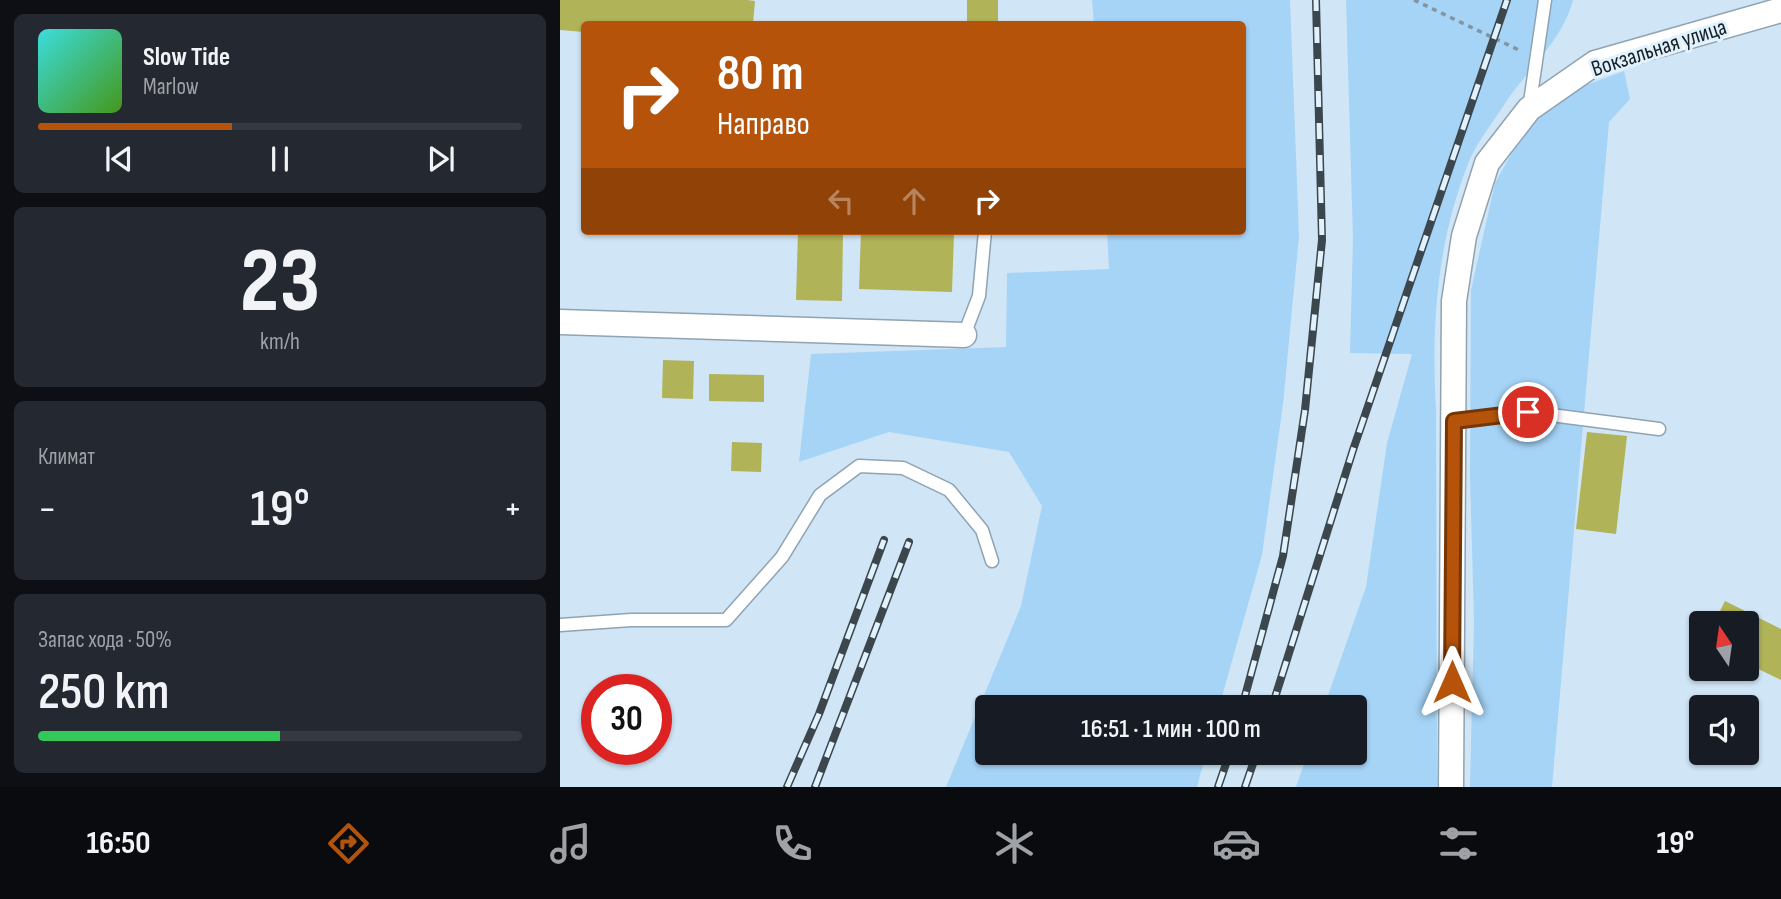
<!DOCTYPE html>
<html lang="ru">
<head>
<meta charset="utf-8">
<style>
  body { margin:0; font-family:"Sofia Sans Condensed",sans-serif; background:#242831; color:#f1f3f6; height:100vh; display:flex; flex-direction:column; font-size:26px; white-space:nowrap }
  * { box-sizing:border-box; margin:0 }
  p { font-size:23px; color:#9ea1a6 }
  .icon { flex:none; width:38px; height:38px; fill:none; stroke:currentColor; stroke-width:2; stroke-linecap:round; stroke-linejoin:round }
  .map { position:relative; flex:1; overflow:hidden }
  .panel { display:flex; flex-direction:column; gap:14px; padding:14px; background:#0d0f14; width:560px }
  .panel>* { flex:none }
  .banner { position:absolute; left:21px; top:21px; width:665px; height:214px; border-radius:7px; box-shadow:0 2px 5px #0004; background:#b45309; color:#fff; overflow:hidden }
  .needle { width:46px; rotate:347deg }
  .tools { position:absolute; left:1129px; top:611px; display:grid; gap:14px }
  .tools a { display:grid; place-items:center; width:70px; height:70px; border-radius:7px; background:#171b24; box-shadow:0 2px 5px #0004; font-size:35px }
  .speed { position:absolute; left:21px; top:674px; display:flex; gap:14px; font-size:35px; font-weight:700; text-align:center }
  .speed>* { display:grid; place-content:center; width:91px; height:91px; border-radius:50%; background:#171b24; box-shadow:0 2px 5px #0004; line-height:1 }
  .speed .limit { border:10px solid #d22; background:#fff; color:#111 }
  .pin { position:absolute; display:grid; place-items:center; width:60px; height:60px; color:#fff; margin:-30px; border:4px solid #fff; border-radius:50%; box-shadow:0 2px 7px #0007 }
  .me { position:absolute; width:77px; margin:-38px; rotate:0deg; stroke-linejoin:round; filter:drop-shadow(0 0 5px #0008) }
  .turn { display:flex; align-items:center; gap:24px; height:147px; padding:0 21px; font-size:32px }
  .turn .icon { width:91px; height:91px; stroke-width:2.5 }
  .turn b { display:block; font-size:49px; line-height:60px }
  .lanes { display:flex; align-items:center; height:66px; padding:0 21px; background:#0003; justify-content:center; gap:35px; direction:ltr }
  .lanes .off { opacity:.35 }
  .big { font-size:52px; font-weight:600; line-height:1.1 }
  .panel .widget { flex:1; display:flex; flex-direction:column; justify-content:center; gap:10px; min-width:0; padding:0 24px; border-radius:10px; background:#242831 }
  .panel .dial { align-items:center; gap:0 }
  .dial b { font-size:91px; line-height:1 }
  .song { display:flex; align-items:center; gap:21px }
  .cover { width:84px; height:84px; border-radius:10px; background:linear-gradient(135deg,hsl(180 70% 55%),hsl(100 70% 35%)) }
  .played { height:7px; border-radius:4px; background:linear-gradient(90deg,#b45309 40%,#363941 40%) }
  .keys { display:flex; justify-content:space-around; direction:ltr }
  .heat { display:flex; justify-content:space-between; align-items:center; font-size:38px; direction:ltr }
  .charge { height:10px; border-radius:5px; background:linear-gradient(90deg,#34c759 50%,#363941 0) }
  .trip { position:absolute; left:415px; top:695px; width:392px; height:70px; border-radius:7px; background:#171b24; box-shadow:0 2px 5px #0004; font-weight:600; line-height:70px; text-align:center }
  .menu { display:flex; height:112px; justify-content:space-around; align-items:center; background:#090b0e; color:#9ea1a6 }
  .menu .icon { width:49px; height:49px }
  .menu .active { color:#b45309 }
  .menu b { font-size:32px; color:#f1f3f6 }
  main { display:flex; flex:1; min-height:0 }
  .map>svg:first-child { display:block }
  .green { fill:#a6d4f7 }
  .building { fill:#b0b358 }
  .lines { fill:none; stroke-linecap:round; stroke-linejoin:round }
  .lane-casing { stroke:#8fa3b2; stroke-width:15 }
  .street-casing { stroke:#8fa3b2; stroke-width:27 }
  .path { stroke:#8494a0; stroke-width:3.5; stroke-dasharray:5 5; stroke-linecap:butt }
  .lane { stroke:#fff; stroke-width:12 }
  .street { stroke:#fff; stroke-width:24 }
  .rail-casing { stroke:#3c464d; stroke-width:8 }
  .rail { stroke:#e1f2ff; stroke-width:5; stroke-dasharray:16; stroke-linecap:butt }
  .route-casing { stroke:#753606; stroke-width:18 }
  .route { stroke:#b45309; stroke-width:12 }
  .labels { text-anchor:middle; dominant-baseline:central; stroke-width:6; stroke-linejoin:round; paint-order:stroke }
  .street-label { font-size:23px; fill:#182025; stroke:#e1f2ff }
</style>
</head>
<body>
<main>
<section class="panel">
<div class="widget">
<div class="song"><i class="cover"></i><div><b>Slow Tide</b><p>Marlow</p></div></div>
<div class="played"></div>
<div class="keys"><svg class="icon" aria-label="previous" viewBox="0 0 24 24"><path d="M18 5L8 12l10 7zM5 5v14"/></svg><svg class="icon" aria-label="pause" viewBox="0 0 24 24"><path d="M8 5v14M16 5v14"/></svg><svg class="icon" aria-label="next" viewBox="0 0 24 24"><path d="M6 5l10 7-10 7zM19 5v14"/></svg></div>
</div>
<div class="widget dial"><b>23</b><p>km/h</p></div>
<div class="widget"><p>Климат</p>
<div class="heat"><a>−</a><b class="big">19°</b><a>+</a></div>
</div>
<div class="widget"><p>Запас хода · 50%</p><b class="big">250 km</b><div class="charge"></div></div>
</section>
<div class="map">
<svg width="1221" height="787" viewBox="0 0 1221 787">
  <rect width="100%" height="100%" fill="#d0e5f5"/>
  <g class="green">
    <path d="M532,0H730L739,236L723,404L702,555L659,707H427V752L646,753L637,787H386L461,606L482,506L449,452L329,432L239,462L251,354L446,347L447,273L549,269L547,231H682V24H534Z"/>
    <path d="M786,0H1013C1002,42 967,69 944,105C933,122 918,141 910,159C877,240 871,324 876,410L877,787H736L748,753L794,752V707H764L806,587L827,443L852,354L790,353L793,239Z"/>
    <path d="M1064,71L1070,99L1049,122L992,787H910L914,621L910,476L911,290L935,183L968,124L1018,88Z"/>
  </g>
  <g class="building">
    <path d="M0,0H187L195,1L193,24H24V32L0,30Z"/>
    <rect x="407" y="0" width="31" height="24"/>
    <path d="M238,231H283L282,301L236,300Z"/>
    <path d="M301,231L394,234L392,292L299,289Z"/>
    <path d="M103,360L134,361L133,399L102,398Z"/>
    <path d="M149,374L204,375V402L149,401Z"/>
    <path d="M1027,432L1067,436L1056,534L1016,529Z"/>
    <path d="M172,442L202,443L201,472L171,471Z"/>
    <path d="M1165,601L1221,629V680L1186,663V623H1154Z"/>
  </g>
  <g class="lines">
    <g class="lane-casing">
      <g id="lane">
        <path d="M969,109L985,0"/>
        <path d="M404,335L419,296L425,231"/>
        <path d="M894,421L968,412L1099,429"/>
        <path d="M0,625L71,620H166L222,557L260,495L299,466L343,468L389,490L422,530L432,561"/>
      </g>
    </g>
    <g class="street-casing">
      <g id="street">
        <path d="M0,322L404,335"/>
        <path d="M891,787L894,301L904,236L927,163L969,109L1035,63L1221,10"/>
      </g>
    </g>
    <path class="path" d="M854,0L961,51"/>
    <use href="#lane" class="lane"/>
    <use href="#street" class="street"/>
    <g class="rail-casing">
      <g id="rail">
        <path d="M682,707L723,556L745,410L762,240L756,0"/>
        <path d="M712,707L793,450L947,0"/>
        <path d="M227,787L259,714L324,540"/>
        <path d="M255,787L349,542"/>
        <path d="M658,787L670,752"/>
        <path d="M685,787L697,752"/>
      </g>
    </g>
    <use href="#rail" class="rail"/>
  </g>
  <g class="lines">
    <g class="route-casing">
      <path id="route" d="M892,682L894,421L968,412"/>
    </g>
    <use href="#route" class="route"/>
  </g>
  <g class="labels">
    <g class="street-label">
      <text transform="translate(1099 48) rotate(-18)">Вокзальная улица</text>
    </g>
  </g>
</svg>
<div class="tools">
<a><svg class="needle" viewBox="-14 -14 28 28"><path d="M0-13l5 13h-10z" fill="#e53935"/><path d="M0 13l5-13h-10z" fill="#9ea1a6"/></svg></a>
<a><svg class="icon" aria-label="sound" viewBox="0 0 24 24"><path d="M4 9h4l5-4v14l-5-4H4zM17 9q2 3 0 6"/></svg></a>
</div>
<div class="speed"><div class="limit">30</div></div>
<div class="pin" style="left:968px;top:412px;background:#d93025"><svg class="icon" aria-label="arrive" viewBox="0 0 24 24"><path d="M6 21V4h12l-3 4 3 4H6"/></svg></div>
<svg class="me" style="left:892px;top:682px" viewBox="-20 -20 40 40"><path d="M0-17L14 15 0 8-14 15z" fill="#b45309" stroke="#fff" stroke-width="4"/></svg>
<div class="trip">16:51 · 1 мин · 100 m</div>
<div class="banner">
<div class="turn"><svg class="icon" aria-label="right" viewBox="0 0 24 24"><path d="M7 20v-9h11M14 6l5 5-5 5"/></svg><div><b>80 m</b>Направо</div></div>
<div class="lanes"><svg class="icon off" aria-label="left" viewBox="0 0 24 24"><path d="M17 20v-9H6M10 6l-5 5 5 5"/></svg><svg class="icon off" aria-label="ahead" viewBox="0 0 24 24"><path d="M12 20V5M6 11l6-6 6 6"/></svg><svg class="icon" aria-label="right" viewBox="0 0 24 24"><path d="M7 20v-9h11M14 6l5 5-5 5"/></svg></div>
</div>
</div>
</main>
<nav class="menu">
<b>16:50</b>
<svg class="icon active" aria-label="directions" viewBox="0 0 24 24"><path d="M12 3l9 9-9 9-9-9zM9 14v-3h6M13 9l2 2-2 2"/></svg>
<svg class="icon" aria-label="music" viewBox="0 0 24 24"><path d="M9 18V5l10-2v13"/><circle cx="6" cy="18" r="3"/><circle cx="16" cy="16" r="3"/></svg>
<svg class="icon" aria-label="phone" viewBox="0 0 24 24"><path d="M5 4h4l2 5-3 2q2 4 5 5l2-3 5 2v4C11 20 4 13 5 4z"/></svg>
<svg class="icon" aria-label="climate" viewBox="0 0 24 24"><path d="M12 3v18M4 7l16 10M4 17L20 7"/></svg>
<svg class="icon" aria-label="car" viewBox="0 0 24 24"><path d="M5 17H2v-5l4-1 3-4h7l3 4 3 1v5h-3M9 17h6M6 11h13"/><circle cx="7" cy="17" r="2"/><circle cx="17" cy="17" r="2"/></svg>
<svg class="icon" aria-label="filters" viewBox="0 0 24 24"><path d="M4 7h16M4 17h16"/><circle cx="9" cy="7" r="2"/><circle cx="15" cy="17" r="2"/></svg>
<b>19°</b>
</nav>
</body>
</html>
